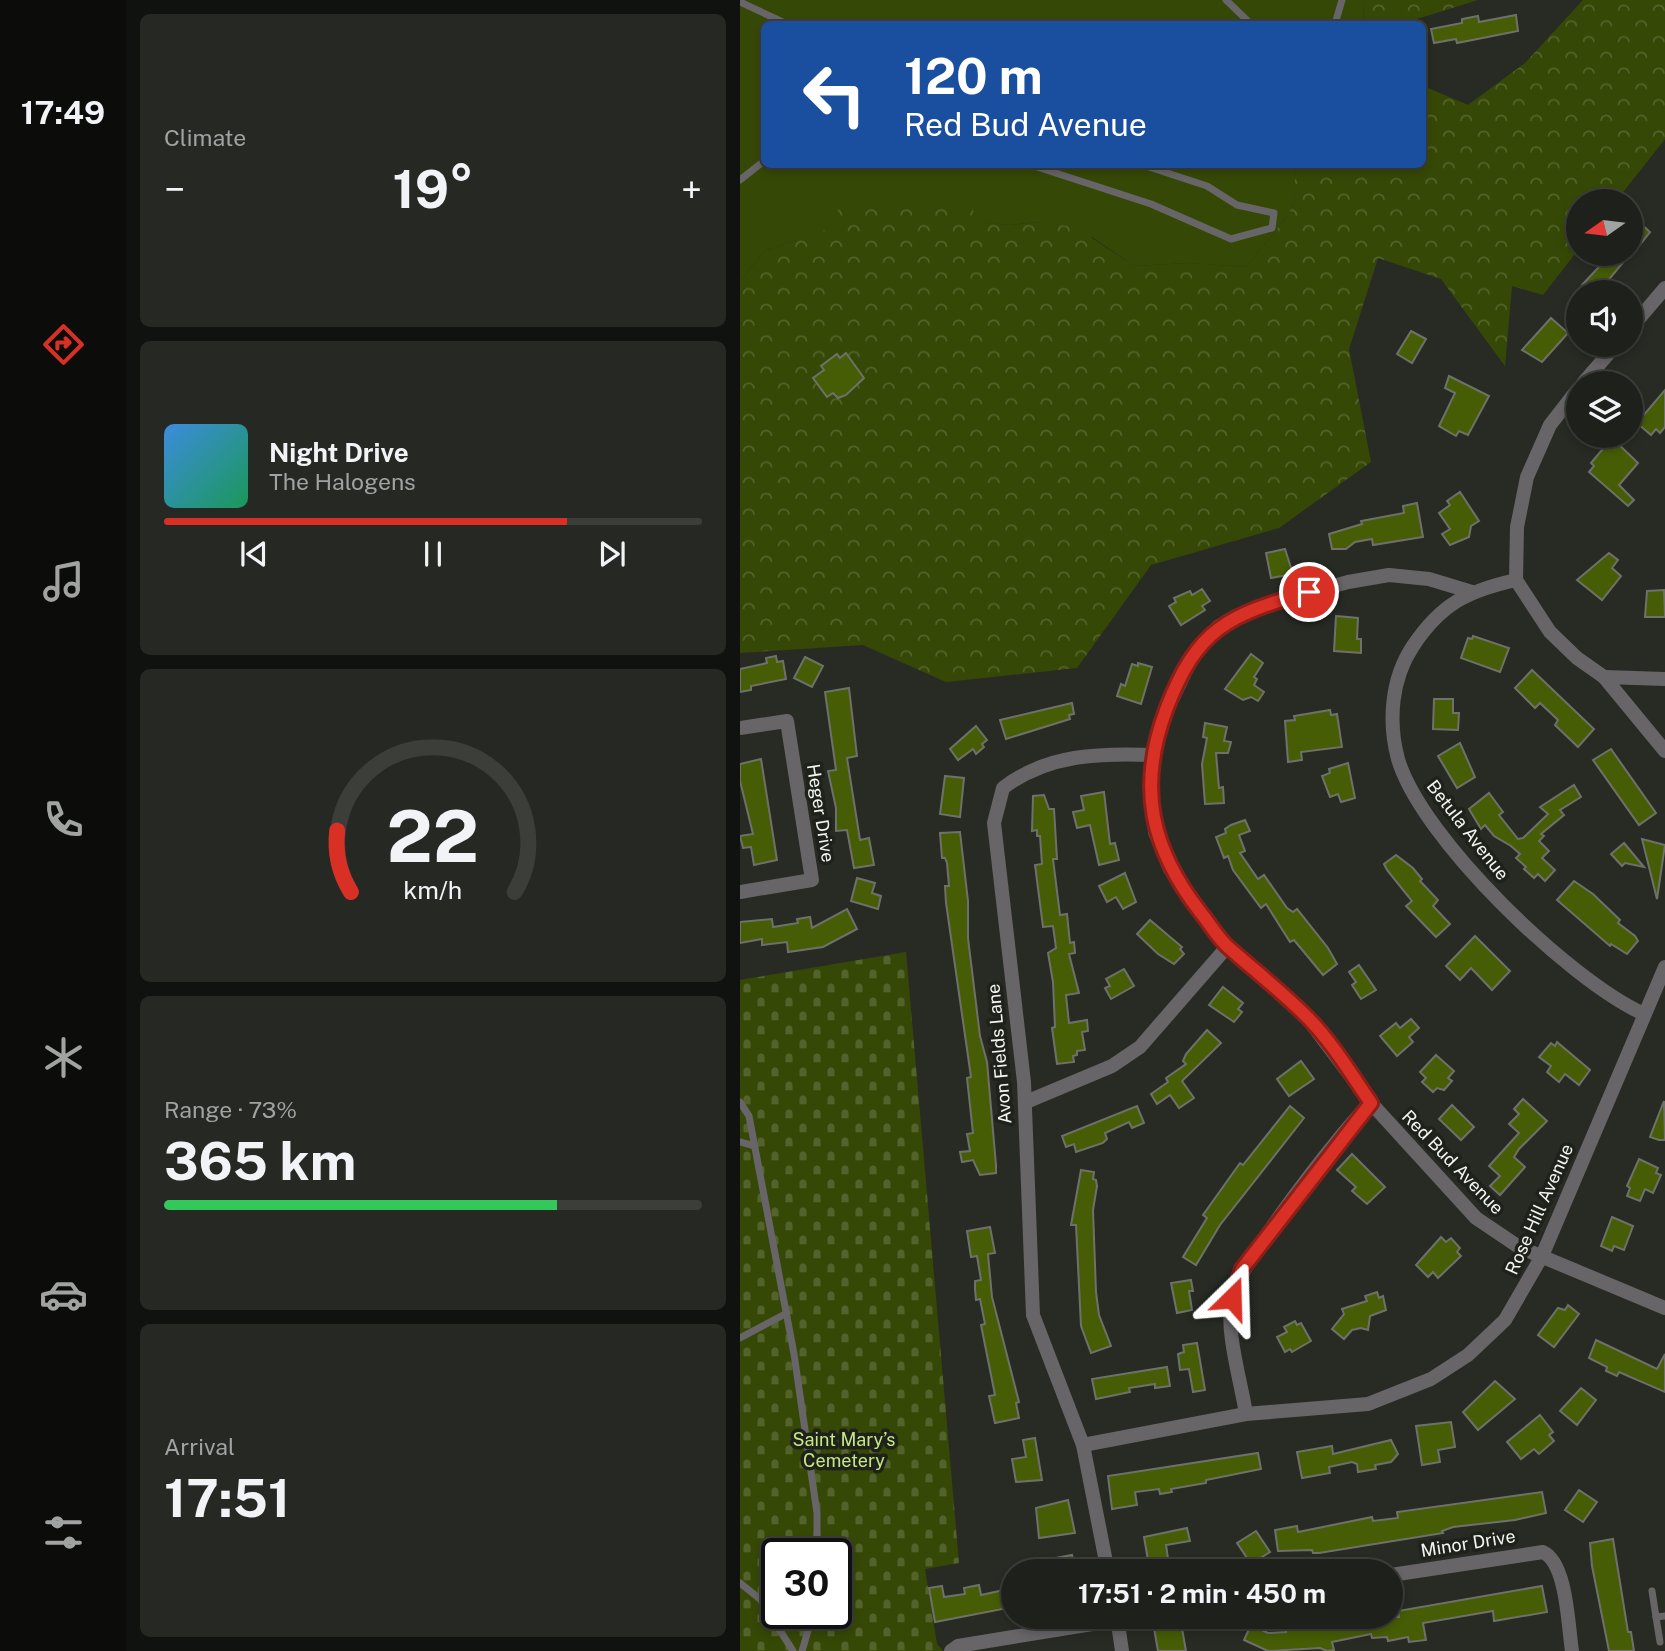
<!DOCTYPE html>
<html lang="en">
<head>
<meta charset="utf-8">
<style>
  body { margin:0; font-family:"Public Sans",sans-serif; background:#262824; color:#f1f3f6; height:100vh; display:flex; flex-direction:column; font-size:26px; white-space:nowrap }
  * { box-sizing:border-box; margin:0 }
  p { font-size:23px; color:#a1a3a3 }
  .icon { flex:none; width:38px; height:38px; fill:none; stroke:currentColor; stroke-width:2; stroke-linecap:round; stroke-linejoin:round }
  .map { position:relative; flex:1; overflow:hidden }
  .panel { display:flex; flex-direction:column; gap:14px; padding:14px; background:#10120f; width:614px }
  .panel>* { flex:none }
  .top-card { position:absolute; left:21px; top:21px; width:665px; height:147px; border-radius:10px; box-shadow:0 4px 10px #0003,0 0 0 2px #3c3e3a; background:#1a4fa0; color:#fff; overflow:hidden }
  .needle { width:46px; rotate:256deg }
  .buttons { position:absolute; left:826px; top:189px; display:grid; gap:14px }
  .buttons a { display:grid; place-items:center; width:77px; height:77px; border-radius:50%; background:#1e201b; box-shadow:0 4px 10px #0003,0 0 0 2px #3c3e3a; font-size:35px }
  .speed { position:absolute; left:21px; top:1538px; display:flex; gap:14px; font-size:35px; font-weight:700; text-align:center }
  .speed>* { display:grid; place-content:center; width:91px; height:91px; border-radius:50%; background:#1e201b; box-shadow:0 4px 10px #0003,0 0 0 2px #3c3e3a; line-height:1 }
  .speed .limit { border:4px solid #111; border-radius:10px; background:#fff; color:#111 }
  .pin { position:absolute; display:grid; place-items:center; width:60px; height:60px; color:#fff; margin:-30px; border:4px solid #fff; border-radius:50%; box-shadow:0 2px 7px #0007 }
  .me { position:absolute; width:77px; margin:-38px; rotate:22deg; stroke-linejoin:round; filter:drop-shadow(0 0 5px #0008) }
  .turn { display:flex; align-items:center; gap:24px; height:147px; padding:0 28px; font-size:32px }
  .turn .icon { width:91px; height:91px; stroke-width:2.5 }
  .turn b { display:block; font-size:49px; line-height:60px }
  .big { font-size:52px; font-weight:700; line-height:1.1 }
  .panel .tile { flex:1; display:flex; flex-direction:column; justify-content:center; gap:10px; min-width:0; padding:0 24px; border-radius:10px; background:#262824 }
  .panel .dial { align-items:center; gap:0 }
  .dial svg { height:182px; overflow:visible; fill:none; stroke:#3c3e3a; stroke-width:7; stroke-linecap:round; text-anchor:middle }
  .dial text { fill:#f1f3f6; stroke:none }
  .song { display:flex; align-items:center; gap:21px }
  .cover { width:84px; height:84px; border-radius:10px; background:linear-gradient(135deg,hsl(210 70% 55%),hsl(150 70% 35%)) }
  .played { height:7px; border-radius:4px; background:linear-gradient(90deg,#d93025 75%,#3c3e3a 75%) }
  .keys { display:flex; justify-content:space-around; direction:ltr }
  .heat { display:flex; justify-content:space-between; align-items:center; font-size:38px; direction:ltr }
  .charge { height:10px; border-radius:5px; background:linear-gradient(90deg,#34c759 73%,#3c3e3a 0) }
  .trip { position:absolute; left:261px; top:1559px; width:402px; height:70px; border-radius:35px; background:#1e201b; box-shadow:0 4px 10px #0003,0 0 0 2px #3c3e3a; font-weight:700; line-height:70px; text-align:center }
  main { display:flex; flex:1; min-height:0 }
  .dock { display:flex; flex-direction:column; width:126px; justify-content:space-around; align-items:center; background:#0c0d0b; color:#a1a3a3 }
  .dock .icon { width:49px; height:49px }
  .dock .current { color:#d93025 }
  .dock b { font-size:32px; color:#f1f3f6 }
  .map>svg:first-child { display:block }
  .green { fill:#364806 }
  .forest { fill:url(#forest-crowns) }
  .cemetery { fill:url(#cemetery-stones); fill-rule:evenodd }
  .building { fill:#465d05; stroke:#6e716a; stroke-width:2 }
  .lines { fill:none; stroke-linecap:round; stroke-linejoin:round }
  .service { stroke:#686568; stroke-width:7 }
  .minor { stroke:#686568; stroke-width:14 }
  .route-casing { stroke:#8d1f18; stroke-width:18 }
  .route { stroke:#d93025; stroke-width:12 }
  .labels { text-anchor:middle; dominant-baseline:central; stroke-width:7; stroke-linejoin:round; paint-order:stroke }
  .street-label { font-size:18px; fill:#f3f5f0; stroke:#1f211b }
  .park-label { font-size:18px; fill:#c5e980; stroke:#1f211b }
</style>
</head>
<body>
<main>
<nav class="dock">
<b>17:49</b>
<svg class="icon current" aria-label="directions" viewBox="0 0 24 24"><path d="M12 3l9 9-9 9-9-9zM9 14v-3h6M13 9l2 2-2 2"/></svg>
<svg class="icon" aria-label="music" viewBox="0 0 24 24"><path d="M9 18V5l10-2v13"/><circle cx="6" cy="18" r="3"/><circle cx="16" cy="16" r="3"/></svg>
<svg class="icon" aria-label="phone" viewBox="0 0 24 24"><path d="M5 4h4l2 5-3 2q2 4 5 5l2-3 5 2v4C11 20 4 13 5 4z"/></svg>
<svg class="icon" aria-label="climate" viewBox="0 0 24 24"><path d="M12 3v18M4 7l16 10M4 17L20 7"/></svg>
<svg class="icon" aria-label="car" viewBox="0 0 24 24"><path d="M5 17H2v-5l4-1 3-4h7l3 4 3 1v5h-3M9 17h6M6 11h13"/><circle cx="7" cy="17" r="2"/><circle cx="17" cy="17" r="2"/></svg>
<svg class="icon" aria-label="filters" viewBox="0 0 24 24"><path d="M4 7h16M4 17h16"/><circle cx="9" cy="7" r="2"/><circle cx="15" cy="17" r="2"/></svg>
</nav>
<section class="panel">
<div class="tile"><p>Climate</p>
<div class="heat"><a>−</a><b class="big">19°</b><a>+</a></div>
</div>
<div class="tile">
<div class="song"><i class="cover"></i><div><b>Night Drive</b><p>The Halogens</p></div></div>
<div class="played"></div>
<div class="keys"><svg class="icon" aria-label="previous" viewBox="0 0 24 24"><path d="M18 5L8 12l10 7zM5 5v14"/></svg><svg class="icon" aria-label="pause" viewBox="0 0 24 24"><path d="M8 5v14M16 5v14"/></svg><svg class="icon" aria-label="next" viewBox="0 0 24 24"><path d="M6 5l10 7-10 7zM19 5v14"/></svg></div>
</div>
<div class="tile dial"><svg viewBox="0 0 100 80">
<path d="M14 69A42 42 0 1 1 86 69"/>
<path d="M14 69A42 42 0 0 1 8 42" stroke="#d93025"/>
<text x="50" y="56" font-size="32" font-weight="700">22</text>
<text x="50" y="72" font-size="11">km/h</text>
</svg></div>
<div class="tile"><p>Range · 73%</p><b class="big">365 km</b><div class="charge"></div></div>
<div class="tile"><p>Arrival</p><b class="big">17:51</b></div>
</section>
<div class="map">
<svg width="925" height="1651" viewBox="0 0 925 1651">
  <defs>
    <pattern id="forest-crowns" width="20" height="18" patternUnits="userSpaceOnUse" patternTransform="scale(1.75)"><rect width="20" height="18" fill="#364806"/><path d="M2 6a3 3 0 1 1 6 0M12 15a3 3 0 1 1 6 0" fill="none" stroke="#54632b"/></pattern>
    <pattern id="cemetery-stones" width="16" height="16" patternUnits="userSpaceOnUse" patternTransform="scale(1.75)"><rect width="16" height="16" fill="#364806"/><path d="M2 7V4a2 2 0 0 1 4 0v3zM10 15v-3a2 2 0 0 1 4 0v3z" fill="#54632b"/></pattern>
  </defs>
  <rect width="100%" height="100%" fill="#282b24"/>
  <path class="green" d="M0,0H623L624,24H24V164L557,165C553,177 557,185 555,198C552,216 518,251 506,267L449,263L394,266L352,237L300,222L269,225L97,205L100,225L24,251L0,282Z"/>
  <g class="forest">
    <path d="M623,0H738L670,21V24H624Z"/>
    <path d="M843,0H925V139L876,201H838V250L803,295L772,286L765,366L701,279L638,258L609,349L631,462L539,528L411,565L337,668L206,682L123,645L0,653V282L24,251L99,225L97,204H231L237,221L269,225L300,222L349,229L352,238L394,266L449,263L506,267C518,251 552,216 555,198C556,185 553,177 557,165L682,164L683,86L728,105L785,63Z"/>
  </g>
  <path class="cemetery" d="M166,952L219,1563L185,1569L197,1644L203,1651H0V980ZM37,1554H96V1614H37Z"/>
  <g class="building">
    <path d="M776,15L778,31L717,43L716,39L694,43L691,29L722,23V19L738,16L739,22Z"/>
    <path d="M899,222L910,232L891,256V232Z"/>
    <path d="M871,254H890L866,283L869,285L863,292H850L842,285Z"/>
    <path d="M811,318L828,333L802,362L782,350Z"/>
    <path d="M671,331L686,339L672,363L657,354Z"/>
    <path d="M106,353L124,378L106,395L98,398L93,393L87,397L73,378L84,370L81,366L97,354L100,358Z"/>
    <path d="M709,376L749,396L728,435L719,431L716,436L699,426L715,393L705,388Z"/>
    <path d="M925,390V427L920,433L916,429L911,435L897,423Z"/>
    <path d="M872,438L898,463L879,485L894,500L888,506L849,472L854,466L851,463Z"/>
    <path d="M720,492L739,521L731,526L729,537L710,545L702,534L710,529L699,513L710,505L707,501Z"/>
    <path d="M677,503L683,537L633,545L632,539L615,542L606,549H592L589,534L622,524L621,521L664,513L663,506Z"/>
    <path d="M545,549L553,574L531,578L526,553Z"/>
    <path d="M869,553L878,560L872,568L881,576L862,600L837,580Z"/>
    <path d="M462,589L470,601L462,606L465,610L441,625L429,606L436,602L434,598L450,591L452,595Z"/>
    <path d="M924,590L925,617H905L907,591Z"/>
    <path d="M596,616L618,618L617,639H621V653L594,651Z"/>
    <path d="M733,636L769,648L760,672L721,658L728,638L732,639Z"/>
    <path d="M511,654L523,663L514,677L517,679L514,685L524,692L518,701L511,697L503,700L485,689Z"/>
    <path d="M36,656L37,662L43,661L46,679L11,686V690L0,692V669L27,663L26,658Z"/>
    <path d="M65,657L83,666L72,687L54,678Z"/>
    <path d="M398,663L412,667L401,704L377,696L381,684L385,686L392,664L398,666Z"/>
    <path d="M792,670L854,729L838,747L815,725L818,720L800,703L795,708L775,688Z"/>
    <path d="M109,688L117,756L107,758L120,840L129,838L134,865L114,868L107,830L96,831V808L88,771L96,770L85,692Z"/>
    <path d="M694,699H713V713H719L718,730L693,729Z"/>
    <path d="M332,703L334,714L329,715L330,719L266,739L260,720Z"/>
    <path d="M590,710L591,715L597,714L602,747L561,752L562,760L548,762L545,721L555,720L554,716Z"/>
    <path d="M465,723L487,727L484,741L491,742L488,753H476L479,788L483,787L484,803L465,804L462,764L467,738L463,737Z"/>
    <path d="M236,726L247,740L242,744L244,747L236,754L233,749L218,760L210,749Z"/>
    <path d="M720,743L735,777L717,788L698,756Z"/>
    <path d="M871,749L916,813L899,825L853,760Z"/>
    <path d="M21,759L37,860L14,865L11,847L3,848L0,836L13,834L0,781V764Z"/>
    <path d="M608,763L615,798L601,802L598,794L590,797L582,776L590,773L589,769Z"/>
    <path d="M205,776L224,778L220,817L200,814Z"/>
    <path d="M834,785L841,797L820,810L824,815L801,834L804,836L799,841L809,851L802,858L815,870L805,881L798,874L794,878L784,869L786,867L776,858L780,854L771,846L754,836L745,825L741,829L729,809L749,793L763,812L759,815L778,839L783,838L808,814L800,807Z"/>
    <path d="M364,792L370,844L375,843L379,860L359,865L350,825L337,828L333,812L344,810L341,796Z"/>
    <path d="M304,795L309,809H314L317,859H313L320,915L327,914L330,943L334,942L335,953L329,954L339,993L326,995L329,1023L347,1020L348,1031L342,1032L345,1050L337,1051V1055L333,1056L334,1062L317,1064L312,1028L315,1027L313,982L308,953L316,948L313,926L303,927L295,865L302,864L300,836H297V830L292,831L293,796Z"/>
    <path d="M505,820L510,831L499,835L505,851L500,853L518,879L524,875L547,908L553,912L557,909L588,948L597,964L583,975L554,940L550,942L526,904L521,908L493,870L488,856L484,858L476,837L486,833L485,829L491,825Z"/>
    <path d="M220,832L228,901V938L240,1036L247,1062L256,1165V1173L240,1175L233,1160L222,1162L220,1152L230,1151L227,1134L233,1133L227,1078L231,1077L206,903L205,886H209L207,863L205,858H202L200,833Z"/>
    <path d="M902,839L925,845L917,899Z"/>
    <path d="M884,843L904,867L885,863L882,866L871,854Z"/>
    <path d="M656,855L673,868L682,879L680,881L698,900L693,906L710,924L696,937L666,906L672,901L647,870L644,864Z"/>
    <path d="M385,873L396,902L383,909L376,897L367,902L359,886Z"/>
    <path d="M117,878L135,883L132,893L141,896L138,909L111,901Z"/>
    <path d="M834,881L853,894L880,920L878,923L895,936L898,941L887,954L871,944L870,946L817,900Z"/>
    <path d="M107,909L117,929L83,947L48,952L47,942L22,945V939L0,943V922L32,919L33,927L58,923L57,919L70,917L72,928Z"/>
    <path d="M410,920L442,947L440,949L444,954L434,964L418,954L397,934Z"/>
    <path d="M735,936L770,971L752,990L731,968L720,980L706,966Z"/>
    <path d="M619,965L636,990L621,999L612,985L616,982L609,972Z"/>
    <path d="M384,969L394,986L371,999L365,988L370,986L366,979Z"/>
    <path d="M483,987L503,1003L498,1009L502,1012L494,1022L469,1005Z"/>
    <path d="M671,1019L679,1028L669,1037L673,1042L657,1056L640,1036L656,1023L660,1028Z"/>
    <path d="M467,1030L481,1043L442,1081L454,1098L439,1108L430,1095L417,1104L411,1094L428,1082L426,1078L446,1064L443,1061L446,1054Z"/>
    <path d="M817,1042L850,1070L839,1085L825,1074L819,1082L807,1072L811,1066L799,1057L811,1043L815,1046Z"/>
    <path d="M696,1055L714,1071L708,1078L712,1081L704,1090L697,1088L693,1092L682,1082L686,1078L680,1072Z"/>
    <path d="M561,1061L574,1079L549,1096L537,1079Z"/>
    <path d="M783,1099L807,1121L779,1149L774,1157L785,1167L760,1195L750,1186L760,1176L749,1166L779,1133L769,1124L779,1114L774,1109Z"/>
    <path d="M924,1101L925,1140H919L910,1137Z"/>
    <path d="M712,1105L734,1127L721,1140L699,1119Z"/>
    <path d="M397,1106L404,1123L392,1128L389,1122L365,1133L367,1139L363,1143L336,1152L334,1144L326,1147L322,1136Z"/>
    <path d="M550,1106L564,1118L480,1225L456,1265L443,1257L467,1218L463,1215L500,1163L503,1165Z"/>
    <path d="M612,1154L645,1187L627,1204L612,1191L616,1187L597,1170Z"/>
    <path d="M899,1159L918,1168L916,1173L921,1175L913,1193L905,1189L900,1201L887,1196L890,1188L887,1186Z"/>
    <path d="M341,1170L354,1172L353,1179L356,1180L357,1186L353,1210L356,1292L359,1315L371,1346L351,1353L341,1326L336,1225H331Z"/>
    <path d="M872,1217L893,1226L884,1250L874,1246L872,1251L861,1246Z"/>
    <path d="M250,1227L255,1253L248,1254L252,1297L279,1402L276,1403L279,1418L255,1423L249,1396L255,1395L241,1325L245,1324L240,1299L236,1300L235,1289V1281L241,1280L237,1256L231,1257L227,1231Z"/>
    <path d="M701,1237L706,1242L711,1238L720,1248L717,1252L721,1256L698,1278L693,1272L688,1277L676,1265Z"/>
    <path d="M451,1280L453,1291H449L452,1310L437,1313L431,1283Z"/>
    <path d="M637,1292L639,1298L643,1296L646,1310L630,1316L628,1330L621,1328L612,1330L604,1339L592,1329L604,1314L602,1309L627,1301L625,1296Z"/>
    <path d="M828,1305L839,1314L814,1347L798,1335L818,1308L825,1310Z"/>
    <path d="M555,1321L557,1325L561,1323L571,1341L552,1352L550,1349L545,1352L537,1337L547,1332L544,1327Z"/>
    <path d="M856,1340L917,1369L925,1354V1392L879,1372L877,1376L866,1371L867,1367L849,1358Z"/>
    <path d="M457,1343L465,1390L453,1392L449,1369L440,1370L438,1354L444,1352L443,1345Z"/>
    <path d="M427,1367L430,1386L415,1388V1384L389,1388L390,1392L356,1399L352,1379Z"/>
    <path d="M755,1381L775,1399L738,1430L723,1412Z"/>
    <path d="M841,1388L856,1400L837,1425L820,1411Z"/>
    <path d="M800,1415L813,1432L809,1435L814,1441L799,1454L794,1449L781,1459L767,1442Z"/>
    <path d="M711,1422L715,1447L698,1450L700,1462L682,1465L676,1426Z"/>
    <path d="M295,1438L302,1480L276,1482L272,1459L286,1457L283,1440Z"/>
    <path d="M651,1440L658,1454L651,1462L635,1465L636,1469L618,1472L617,1464L612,1462L589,1467L590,1473L562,1478L557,1452L592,1446L593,1454Z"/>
    <path d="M518,1453L521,1469L466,1480V1483L431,1489L432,1492L420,1494L419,1489L395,1492L397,1505L372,1509L368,1476Z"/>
    <path d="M839,1490L857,1502L843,1522L825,1510Z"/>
    <path d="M802,1492L806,1513L775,1520L713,1527L702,1531L703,1533L579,1553H573L572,1550L538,1551L535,1530L557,1526L558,1532L632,1517L633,1521L658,1518L657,1512Z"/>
    <path d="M328,1500L335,1533L299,1538L296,1508Z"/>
    <path d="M447,1528L450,1541L426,1545L430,1572H410L404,1537Z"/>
    <path d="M516,1531L530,1552L511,1564L497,1543Z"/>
    <path d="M873,1539L888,1632H891L894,1651H869L852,1566L850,1543Z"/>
    <path d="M332,1555L335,1572H312L310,1559Z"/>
    <path d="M239,1585L241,1595L273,1588V1607L195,1622L189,1588L202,1586L204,1597L225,1594L224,1588Z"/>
    <path d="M802,1586L807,1612L754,1621L753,1611L683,1623L686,1640L669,1642L668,1637L648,1641L647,1637L632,1638L631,1634L592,1642L594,1650L587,1651L580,1648L528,1651L504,1640L511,1625L528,1633L546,1632V1628L588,1621L589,1624L622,1617H659L658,1611Z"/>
    <path d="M412,1617H440L446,1651H418Z"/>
  </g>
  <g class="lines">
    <g class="service">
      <path d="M486,0L511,24"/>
      <path d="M0,2L47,24"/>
      <path d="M595,24L602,0"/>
      <path d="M288,164L411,204L491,239L532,228L534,213L497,205L467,186L400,164"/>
      <path d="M0,180L24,161"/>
      <path d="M0,1102L9,1116L54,1354L77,1513V1554"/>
      <path d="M0,1142L15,1146"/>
      <path d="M0,1338L47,1313"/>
      <path d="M0,1583L20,1599L53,1651"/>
      <path d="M912,1591L916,1617L925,1616"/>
      <path d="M916,1617L920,1642"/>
      <path d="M62,1651L73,1614"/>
    </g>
    <g class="minor">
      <path d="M891,328L925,288"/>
      <path d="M843,383L876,345"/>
      <path d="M838,389L810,425L787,477L777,527L776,580L810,632L837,658L864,677L925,751"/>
      <path d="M776,580C727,591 701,604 673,646C651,679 648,722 658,759C681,838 829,980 904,1014"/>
      <path d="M732,592L689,579L649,575L608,582L550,598L496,616L479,626L456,649L420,725L413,755L411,794L415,832L430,869L487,947L568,1019L631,1103L736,1218L779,1247L925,1308"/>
      <path d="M864,677L925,679"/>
      <path d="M0,728L47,721L72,880L0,892"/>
      <path d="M286,1102L372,1066L400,1047L487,947"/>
      <path d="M506,1414C501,1381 485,1331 492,1298C498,1265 603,1128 631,1103"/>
      <path d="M343,1445L506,1414L628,1404L691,1379L728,1355L765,1320L802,1256L925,967"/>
      <path d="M368,1572L343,1445L293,1315L284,1082L254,823L263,788C307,754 360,753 413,755"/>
      <path d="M651,1575L803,1552C827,1563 828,1626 832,1651"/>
      <path d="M377,1617L382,1651"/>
      <path d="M211,1651L218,1646L377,1620"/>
    </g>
  </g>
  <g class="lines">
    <g class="route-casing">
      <path id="route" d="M492,1298L502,1269L631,1103C611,1074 592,1042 567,1017C542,992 514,970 488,947C478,938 470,924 461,913C411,849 397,788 426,710C457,628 488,615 569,592"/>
    </g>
    <use href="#route" class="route"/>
  </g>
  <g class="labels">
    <g class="street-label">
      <text transform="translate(81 813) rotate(81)">Heger Drive</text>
      <text transform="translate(728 830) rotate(52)">Betula Avenue</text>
      <text transform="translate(259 1054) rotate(-95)">Avon Fields Lane</text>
      <text transform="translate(713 1162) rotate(46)">Red Bud Avenue</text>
      <text transform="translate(799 1209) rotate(-66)">Rose Hill Avenue</text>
      <text transform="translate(728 1543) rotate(-9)">Minor Drive</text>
    </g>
    <g class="park-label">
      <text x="104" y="1439">Saint Mary’s<tspan x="104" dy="21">Cemetery</tspan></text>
    </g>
  </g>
</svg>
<div class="buttons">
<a><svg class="needle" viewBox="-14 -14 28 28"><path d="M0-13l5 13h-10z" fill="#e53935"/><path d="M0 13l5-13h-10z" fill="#a1a3a3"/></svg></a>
<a><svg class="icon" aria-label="sound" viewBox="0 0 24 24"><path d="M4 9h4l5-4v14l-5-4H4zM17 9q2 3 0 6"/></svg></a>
<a><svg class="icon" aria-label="layers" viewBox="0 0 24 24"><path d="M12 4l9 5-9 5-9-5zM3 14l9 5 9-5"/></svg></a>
</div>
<div class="speed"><div class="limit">30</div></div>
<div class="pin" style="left:569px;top:592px;background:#d93025"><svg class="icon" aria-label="arrive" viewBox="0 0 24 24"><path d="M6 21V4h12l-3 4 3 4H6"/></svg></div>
<svg class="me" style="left:492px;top:1298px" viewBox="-20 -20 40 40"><path d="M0-17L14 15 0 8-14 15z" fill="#d93025" stroke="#fff" stroke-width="4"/></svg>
<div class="trip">17:51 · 2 min · 450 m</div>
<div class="top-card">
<div class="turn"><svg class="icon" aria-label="left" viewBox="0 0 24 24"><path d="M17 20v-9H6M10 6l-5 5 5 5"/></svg><div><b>120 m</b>Red Bud Avenue</div></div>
</div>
</div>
</main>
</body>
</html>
